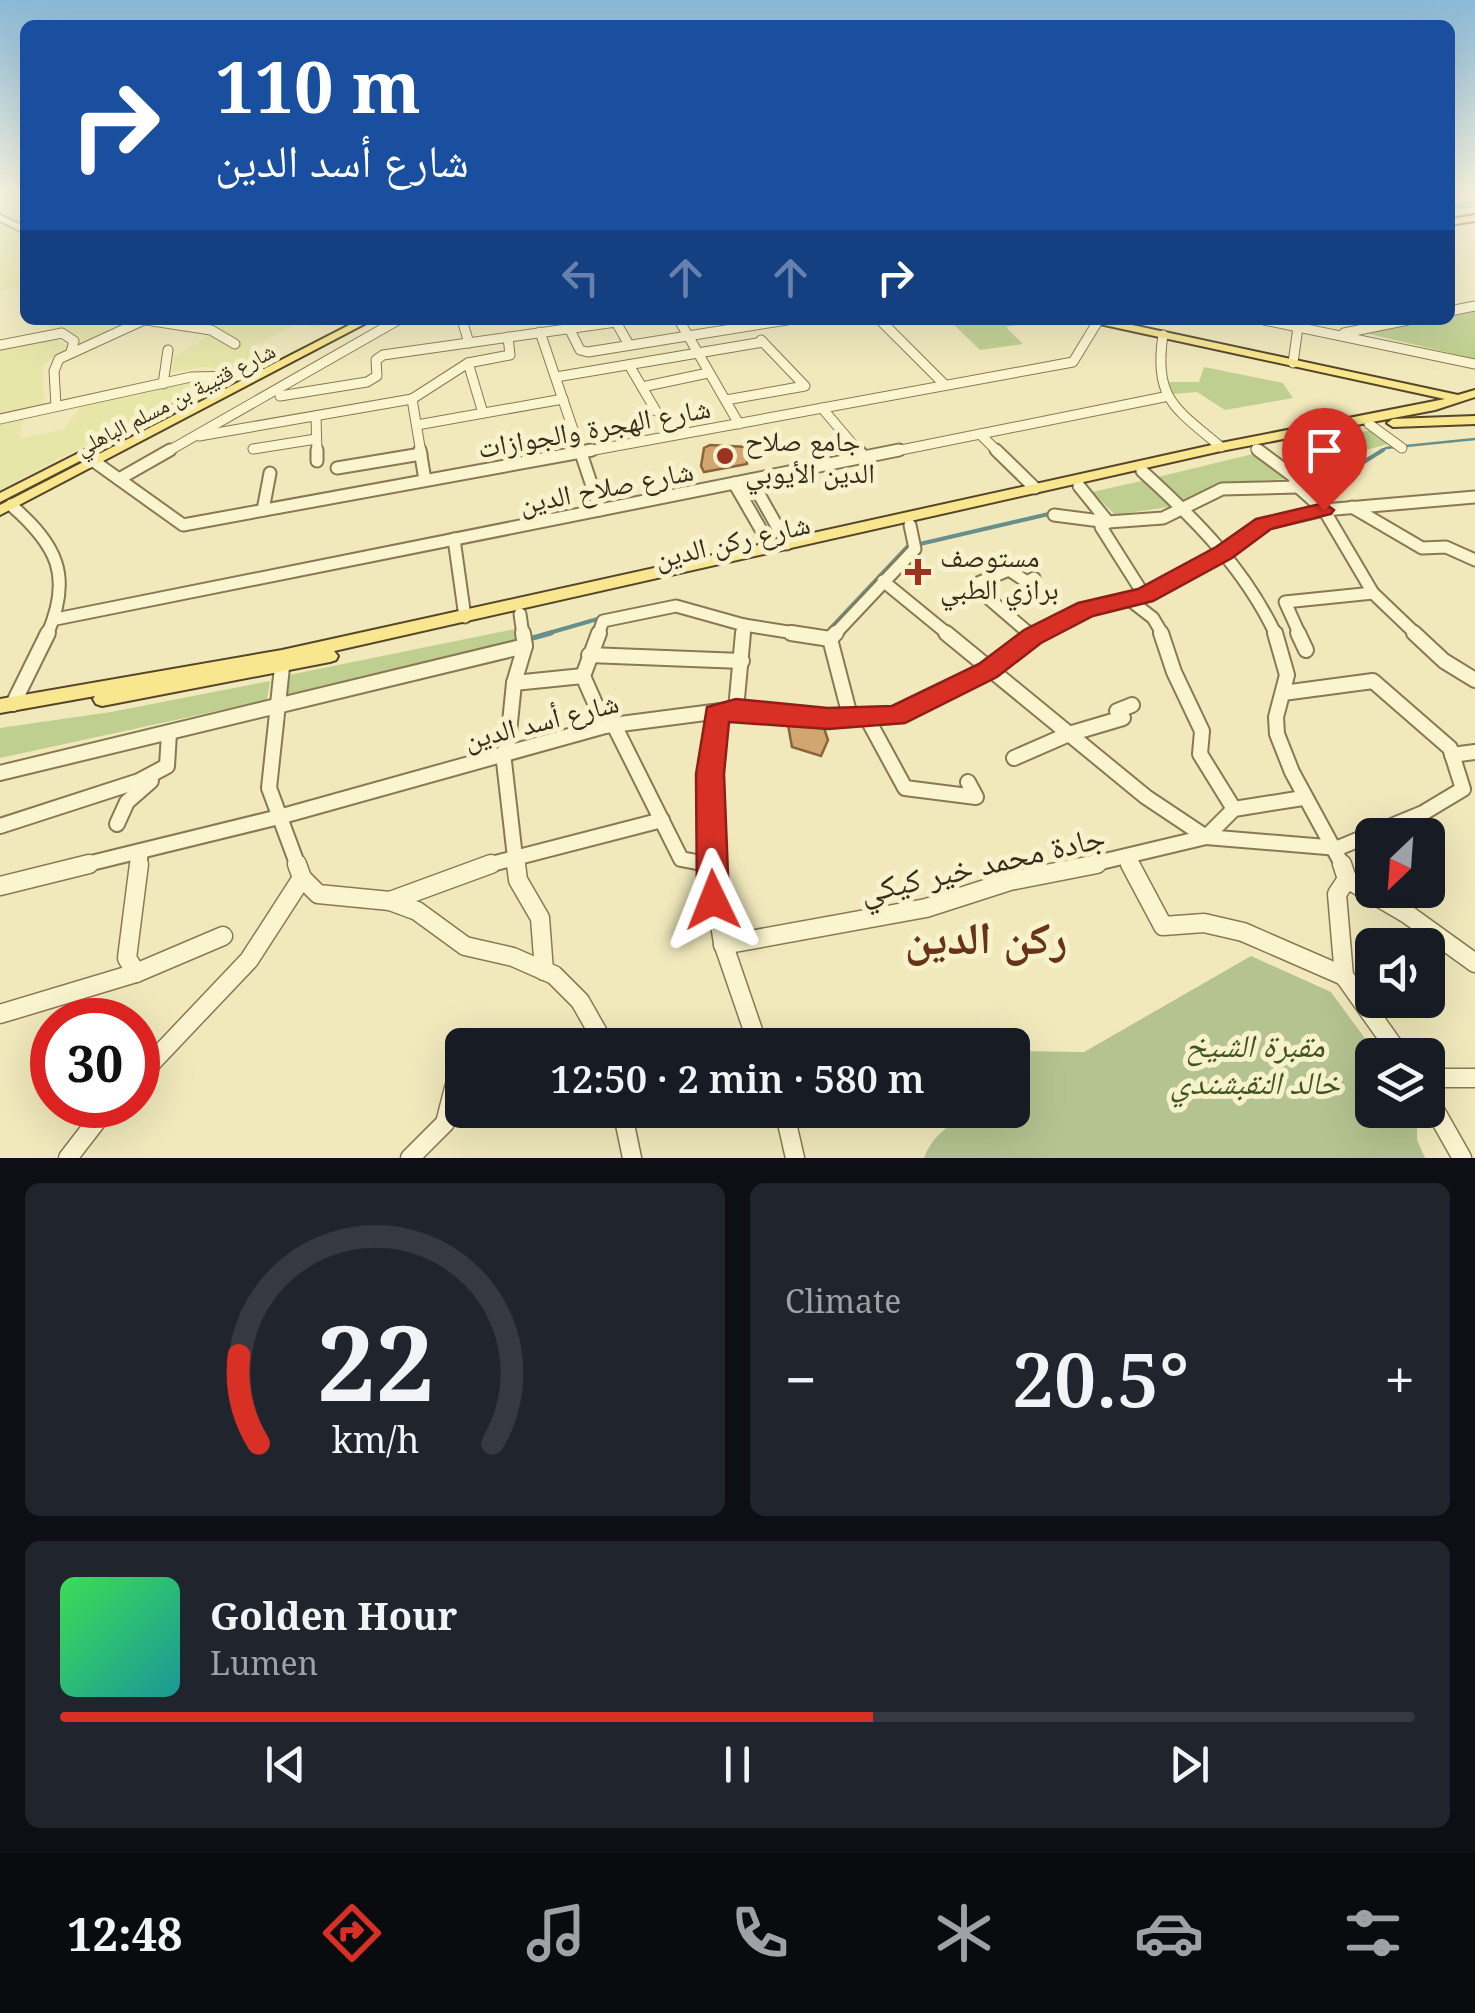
<!DOCTYPE html>
<html lang="en">
<head>
<meta charset="utf-8">
<style>
  body { margin:0; font-family:"Noto Serif","Noto Naskh Arabic",serif; background:#20242c; color:#f1f3f6; height:100vh; display:flex; flex-direction:column; font-size:38px; white-space:nowrap }
  * { box-sizing:border-box; margin:0 }
  p { font-size:32px; color:#9ea1a6 }
  .icon { flex:none; width:55px; height:55px; fill:none; stroke:currentColor; stroke-width:2; stroke-linecap:round; stroke-linejoin:round }
  .map { position:relative; height:1158px; overflow:hidden }
  .drawer { display:flex; flex-direction:column; gap:25px; padding:25px; background:#0d0f14; flex:1 }
  .drawer>* { flex:none }
  .guide { position:absolute; left:20px; top:20px; width:1435px; height:305px; border-radius:15px; box-shadow:0 10px 40px #0002; background:#1a4fa0; color:#fff; overflow:hidden }
  .needle { width:65px; rotate:205deg }
  .controls { position:absolute; left:1355px; top:818px; display:grid; gap:20px }
  .controls a { display:grid; place-items:center; width:90px; height:90px; border-radius:15px; background:#171b24; box-shadow:0 10px 40px #0002; font-size:50px }
  .speed { position:absolute; left:30px; top:998px; display:flex; gap:20px; font-size:50px; font-weight:700; text-align:center }
  .speed>* { display:grid; place-content:center; width:130px; height:130px; border-radius:50%; background:#171b24; box-shadow:0 10px 40px #0002; line-height:1 }
  .speed .limit { border:15px solid #d22; background:#fff; color:#111 }
  .pin { position:absolute; display:grid; place-items:center; width:85px; height:85px; color:#fff; margin:-102px -42px; border-radius:50% 50% 50% 0; rotate:-45deg; box-shadow:0 0 10px #0007 }
  .pin .icon { rotate:45deg }
  .me { position:absolute; width:110px; margin:-55px; rotate:358deg; stroke-linejoin:round; filter:drop-shadow(0 0 8px #0008) }
  .turn { display:flex; align-items:center; gap:35px; height:210px; padding:0 30px; font-size:45px }
  .turn .icon { width:130px; height:130px; stroke-width:2.5 }
  .turn b { display:block; font-size:70px; line-height:85px }
  .lanes { display:flex; align-items:center; height:95px; padding:0 30px; background:#0003; justify-content:center; gap:50px; direction:ltr }
  .lanes .off { opacity:.35 }
  .big { font-size:75px; font-weight:600; line-height:1.1 }
  .drawer .tile { flex:1; display:flex; flex-direction:column; justify-content:center; gap:15px; min-width:0; padding:0 35px; border-radius:15px; background:#20242c }
  .drawer .dial { align-items:center; gap:0 }
  .dial svg { height:260px; overflow:visible; fill:none; stroke:#363941; stroke-width:7; stroke-linecap:round; text-anchor:middle }
  .dial text { fill:#f1f3f6; stroke:none }
  .song { display:flex; align-items:center; gap:30px }
  .cover { width:120px; height:120px; border-radius:15px; background:linear-gradient(135deg,hsl(130 70% 55%),hsl(180 70% 35%)) }
  .played { height:10px; border-radius:5px; background:linear-gradient(90deg,#d93025 60%,#363941 60%) }
  .keys { display:flex; justify-content:space-around; direction:ltr }
  .heat { display:flex; justify-content:space-between; align-items:center; font-size:55px; direction:ltr }
  .drawer .tiles { flex:1; display:grid; gap:25px; grid-template-columns:1fr 1fr }
  .tile:last-child { grid-column:span 2 }
  .trip { position:absolute; left:445px; top:1028px; width:585px; height:100px; border-radius:15px; background:#171b24; box-shadow:0 10px 40px #0002; font-weight:600; line-height:100px; text-align:center }
  .dock { display:flex; height:160px; justify-content:space-around; align-items:center; background:#090b0e; color:#9ea1a6 }
  .dock .icon { width:70px; height:70px }
  .dock .on { color:#d93025 }
  .dock b { font-size:45px; color:#f1f3f6 }
  .map>svg:first-child { display:block }
  .farmland { fill:#e7e6a9 }
  .green { fill:#becf8f }
  .cemetery { fill:#b5c390 }
  .lines { fill:none; stroke-linecap:round; stroke-linejoin:round }
  .stream-far2 { stroke:#678f8b; stroke-width:2.5 }
  .stream-far1 { stroke:#678f8b; stroke-width:4 }
  .stream { stroke:#678f8b; stroke-width:5 }
  .river { fill:#a0c1bd; fill-rule:evenodd }
  .building { fill:#d2a76f; stroke:#8a6539; stroke-width:2.5 }
  .minor-far4-casing { stroke:#897854; stroke-width:9 }
  .minor-far3-casing { stroke:#897854; stroke-width:11 }
  .minor-far2-casing { stroke:#897854; stroke-width:15 }
  .minor-far1-casing { stroke:#897854; stroke-width:18 }
  .minor-casing { stroke:#897854; stroke-width:21 }
  .major-casing { stroke:#564529; stroke-width:4 }
  .minor-far4 { stroke:#fbf5cf; stroke-width:6 }
  .minor-far3 { stroke:#fbf5cf; stroke-width:9 }
  .minor-far2 { stroke:#fbf5cf; stroke-width:11 }
  .minor-far1 { stroke:#fbf5cf; stroke-width:14 }
  .minor { stroke:#fbf5cf; stroke-width:18 }
  .major { fill:#f8e78f; fill-rule:evenodd }
  .route { fill:#d93025; stroke:#8d1f18; stroke-width:2.5 }
  .poi-dot { fill:#9c3220; stroke:#f8f2cc; stroke-width:4 }
  .labels { text-anchor:middle; dominant-baseline:central; stroke-width:10; stroke-linejoin:round; paint-order:stroke }
  .far-street-label { font-size:22px; fill:#372d1a; stroke:#f8f2cc }
  .street-label { font-size:28px; fill:#372d1a; stroke:#f8f2cc }
  .poi-label { font-size:28px; fill:#372d1a; stroke:#f8f2cc; text-anchor:start }
  .near-street-label { font-size:32px; fill:#372d1a; stroke:#f8f2cc }
  .near-park-label { font-size:32px; font-style:italic; fill:#3f551f; stroke:#f8f2cc }
  .near-district-label { font-size:45px; font-weight:bold; fill:#673417; stroke:#f8f2cc }
</style>
</head>
<body>
<div class="map">
<svg width="1475" height="1158" viewBox="0 0 1475 1158">
  <rect width="100%" height="100%" fill="#f1e9bc"/>
  <g class="farmland">
    <path d="M0,193H25V292L14,288L0,292Z"/>
    <path d="M123,320L128,324L82,347L81,339L62,330L49,328L46,321Z"/>
    <path d="M166,320H332L316,328L299,323L253,346L263,355L232,371L205,367L172,372L174,357L211,334Z"/>
    <path d="M53,336L69,348L43,365L44,403L0,415V347Z"/>
    <path d="M191,381H209L0,490V423L25,417L19,439L64,429L83,404Z"/>
  </g>
  <g class="green">
    <path d="M1475,308V359L1361,332L1412,320H1450V313Z"/>
    <path d="M949,320L1031,323L1006,327L1023,344L980,350Z"/>
    <path d="M1204,367L1283,383L1293,398L1225,410L1197,392L1173,394L1169,382H1199Z"/>
    <path d="M1372,430L1392,443L1343,456L1316,440Z"/>
    <path d="M1257,453L1286,479L1219,484L1184,500L1158,477Z"/>
    <path d="M1146,480L1175,506L1115,515L1092,492Z"/>
    <path d="M515,629L517,639L287,696L289,675Z"/>
    <path d="M270,681L267,700L0,758V728L111,712Z"/>
  </g>
  <path class="cemetery" d="M1251,956L1331,992L1377,1055H1372V1110H1417V1140L1425,1158H924C938,1121 976,1110 1012,1110L1013,1051L1084,1052Z"/>
  <g class="lines">
    <path class="stream-far2" d="M1379,453L1386,448L1475,439"/>
    <g class="stream-far1">
      <path d="M1335,480L1383,450"/>
      <path d="M825,634L907,547L1053,513"/>
      <path d="M542,635L601,618"/>
    </g>
    <path class="stream" d="M529,639L551,633"/>
    <path class="river" d="M1475,201V207L1450,210V204Z"/>
  </g>
  <g class="building">
    <path d="M710,445L748,447L747,464L704,472L701,466L704,448Z"/>
    <path d="M788,725L824,728L828,740L821,756L792,747Z"/>
  </g>
  <g class="lines">
    <g class="minor-far4-casing">
      <g id="minor-far4">
        <path d="M0,218L25,230"/>
        <path d="M1463,308L1475,306"/>
      </g>
    </g>
    <g class="minor-far3-casing">
      <g id="minor-far3">
        <path d="M1450,311L1475,306"/>
        <path d="M146,320L211,330L235,344"/>
        <path d="M462,320L469,343"/>
        <path d="M679,320L739,424"/>
        <path d="M880,320L944,384"/>
        <path d="M1264,320L1475,364"/>
        <path d="M569,328L580,350L588,352L787,320"/>
        <path d="M540,332L581,453"/>
        <path d="M1344,333L1408,320"/>
        <path d="M1163,335C1153,399 1176,409 1221,447"/>
        <path d="M0,345L62,333L74,341L71,352"/>
        <path d="M468,363L483,413"/>
        <path d="M1293,363L1298,327"/>
        <path d="M629,365L656,411"/>
        <path d="M556,377L763,342"/>
        <path d="M163,384L168,350"/>
        <path d="M642,387L708,373"/>
        <path d="M280,396L367,382L377,376L376,360L383,355L616,322L629,345"/>
        <path d="M726,400L805,386L761,340"/>
        <path d="M56,406L54,371L59,359L144,320"/>
        <path d="M822,408L860,453"/>
        <path d="M316,416L317,453"/>
        <path d="M0,419L191,377L239,376"/>
        <path d="M1369,424L1402,448"/>
        <path d="M417,425L563,399"/>
        <path d="M980,434L999,453"/>
        <path d="M199,436L412,399"/>
        <path d="M253,449L316,439"/>
        <path d="M1256,449L1261,453"/>
        <path d="M165,453L398,320"/>
        <path d="M421,453L412,399L468,363L510,355L508,337"/>
        <path d="M578,453L1073,362L1098,321"/>
        <path d="M886,453L1164,397"/>
      </g>
    </g>
    <g class="minor-far2-casing">
      <g id="minor-far2">
        <path d="M317,450V461"/>
        <path d="M420,450L425,480"/>
        <path d="M580,450L600,510"/>
        <path d="M858,450L864,457"/>
        <path d="M996,450L1035,488"/>
        <path d="M1258,450L1293,476L1298,487L1324,510L1373,593L1417,635"/>
        <path d="M95,462L183,525L592,450"/>
        <path d="M337,468L421,454"/>
        <path d="M1142,471C1196,520 1245,569 1276,635"/>
        <path d="M119,479L170,450"/>
        <path d="M751,480L787,544"/>
        <path d="M734,483L771,547"/>
        <path d="M1079,486L1108,522L1101,527L1144,595"/>
        <path d="M11,505C57,545 73,576 47,635"/>
        <path d="M1352,507L1422,548L1446,547L1475,560"/>
        <path d="M263,510L270,473"/>
        <path d="M1054,515L1108,522L1163,518L1222,489L1298,487"/>
        <path d="M454,539L465,617"/>
        <path d="M883,581L949,635"/>
        <path d="M1131,601L1153,618L1163,635"/>
        <path d="M520,614L523,635"/>
        <path d="M56,619L899,450"/>
        <path d="M598,635L603,621L676,606L744,625L807,635"/>
        <path d="M743,635L744,625"/>
        <path d="M834,635L915,549L910,525"/>
        <path d="M1031,635L973,585L1009,570L1027,582L1034,578"/>
        <path d="M1034,635L1086,609L1144,595L1224,552L1264,524L1324,510L1475,497"/>
        <path d="M1300,635L1285,602L1373,593"/>
      </g>
    </g>
    <g class="minor-far1-casing">
      <g id="minor-far1">
        <path d="M599,633L583,676L605,726"/>
        <path d="M791,633L830,639"/>
        <path d="M946,633L1146,797L1206,837L1338,848L1423,813L1463,789L1450,748L1373,681L1283,693"/>
        <path d="M1028,633L1032,636"/>
        <path d="M1161,633L1174,672L1202,731L1200,754L1234,809"/>
        <path d="M1275,633L1287,675L1276,717L1277,734L1292,772L1343,866"/>
        <path d="M1298,633L1306,650"/>
        <path d="M1414,633L1444,661L1475,680"/>
        <path d="M830,639L836,633"/>
        <path d="M830,639L850,716"/>
        <path d="M589,655L742,661"/>
        <path d="M282,667L269,788L298,866"/>
        <path d="M514,683L583,676"/>
        <path d="M13,704L48,633"/>
        <path d="M736,709L743,633"/>
        <path d="M867,718L905,788L976,797L968,782"/>
        <path d="M614,725L681,859L712,865"/>
        <path d="M507,752L514,683L525,646L523,633"/>
        <path d="M503,753L516,866"/>
        <path d="M1452,755L1475,752"/>
        <path d="M1014,758L1069,734L1123,718L1117,711L1132,705"/>
        <path d="M0,773L525,646"/>
        <path d="M117,824L127,802L151,781"/>
        <path d="M0,826L139,781L167,766L169,733"/>
        <path d="M1127,858L1131,866"/>
        <path d="M79,866L279,817L605,726L736,709L828,718L896,716L988,671L1039,633"/>
        <path d="M139,866L141,851"/>
        <path d="M484,866L662,820"/>
        <path d="M710,866V800L716,714"/>
        <path d="M1084,866L1206,837L1234,809L1303,798"/>
      </g>
    </g>
    <g class="minor-casing">
      <g id="minor">
        <path d="M297,864L302,878L318,894L390,901L417,911L465,946L513,957L554,975L580,1001L605,1045"/>
        <path d="M516,864L518,880L540,918L544,971"/>
        <path d="M706,864L712,865"/>
        <path d="M710,864L723,943L758,1045"/>
        <path d="M1130,864L1163,926L1204,923L1243,932L1344,976"/>
        <path d="M1342,864L1347,879L1337,894L1344,976L1400,1055"/>
        <path d="M1347,879L1407,914L1475,963"/>
        <path d="M0,886L89,864"/>
        <path d="M390,901L491,864"/>
        <path d="M723,945L926,908L1010,881L1097,864"/>
        <path d="M136,973L127,958L139,864"/>
        <path d="M0,1014L136,973L223,936"/>
        <path d="M138,1077L249,960L302,878"/>
        <path d="M1428,1078H1475"/>
        <path d="M1428,1098L1462,1158"/>
        <path d="M622,1110L632,1158"/>
        <path d="M784,1110L795,1158"/>
        <path d="M68,1158L109,1105"/>
        <path d="M410,1158L445,1123L454,1088L462,1080"/>
      </g>
    </g>
    <g class="major-casing">
      <g id="major">
        <path d="M1475,215V221L1450,225V219Z"/>
        <path d="M359,320H372L0,515V505Z"/>
        <path d="M1090,320H1109L1458,395L1475,390V397L1435,410L1221,451L334,651L338,656L336,660L330,662L102,706L96,704L93,699L95,696L0,713V699L282,650L1221,443L1445,399L1095,323Z"/>
        <path d="M189,397L193,399V403L0,502V493Z"/>
        <path d="M1475,416V424L1393,427L1387,423L1393,419Z"/>
      </g>
    </g>
    <use href="#minor-far4" class="minor-far4"/>
    <use href="#minor-far3" class="minor-far3"/>
    <use href="#minor-far2" class="minor-far2"/>
    <use href="#minor-far1" class="minor-far1"/>
    <use href="#minor" class="minor"/>
    <use href="#major" class="major"/>
  </g>
  <linearGradient id="sky" x2="0" y2="1"><stop stop-color="#8bb9d7"/><stop offset="0.54" stop-color="#f9f5e1"/><stop offset="1" stop-color="#f9f5e1" stop-opacity="0"/></linearGradient>
  <rect width="1475" height="356" fill="url(#sky)"/>
  <path class="route" d="M1324,503L1334,510L1331,514L1271,529L1232,558L1153,601L1093,616L1041,643L997,677L905,723L828,729L729,722L724,774L729,900L724,911L713,915L702,911L697,900L696,774L707,707L736,699L828,708L892,706L979,664L1024,630L1078,603L1138,589L1216,547L1256,519Z"/>
  <g class="poi-dot">
    <circle cx="725" cy="456" r="10"/>
    <path d="M913 557h10v10h10v10h-10v10h-10v-10h-10v-10h10z"/>
  </g>
  <g class="labels">
    <g class="far-street-label">
      <text transform="translate(175 398) rotate(-27)">شارع قتيبة بن مسلم الباهلي</text>
    </g>
    <g class="street-label">
      <text transform="translate(594 427) rotate(-10)">شارع الهجرة والجوازات</text>
      <text transform="translate(606 486) rotate(-11)">شارع صلاح الدين</text>
      <text transform="translate(732 540) rotate(-13)">شارع ركن الدين</text>
      <text transform="translate(541 720) rotate(-14)">شارع أسد الدين</text>
    </g>
    <g class="poi-label">
      <text x="745" y="440">جامع صلاح<tspan x="745" dy="32">الدين الأيوبي</tspan></text>
      <text x="940" y="556">مستوصف<tspan x="940" dy="32">برازي الطبي</tspan></text>
    </g>
    <g class="near-street-label">
      <text transform="translate(982 863) rotate(-13)">جادة محمد خير كيكي</text>
    </g>
    <g class="near-park-label">
      <text x="1255" y="1044">مقبرة الشيخ<tspan x="1255" dy="37">خالد النقبشندي</tspan></text>
    </g>
    <g class="near-district-label">
      <text x="986" y="936">ركن الدين</text>
    </g>
  </g>
</svg>
<div class="controls">
<a><svg class="needle" viewBox="-14 -14 28 28"><path d="M0-13l5 13h-10z" fill="#e53935"/><path d="M0 13l5-13h-10z" fill="#9ea1a6"/></svg></a>
<a><svg class="icon" aria-label="sound" viewBox="0 0 24 24"><path d="M4 9h4l5-4v14l-5-4H4zM17 9q2 3 0 6"/></svg></a>
<a><svg class="icon" aria-label="layers" viewBox="0 0 24 24"><path d="M12 4l9 5-9 5-9-5zM3 14l9 5 9-5"/></svg></a>
</div>
<div class="speed"><div class="limit">30</div></div>
<div class="pin" style="left:1324px;top:510px;background:#d93025"><svg class="icon" aria-label="arrive" viewBox="0 0 24 24"><path d="M6 21V4h12l-3 4 3 4H6"/></svg></div>
<svg class="me" style="left:713px;top:900px" viewBox="-20 -20 40 40"><path d="M0-17L14 15 0 8-14 15z" fill="#d93025" stroke="#fff" stroke-width="4"/></svg>
<div class="trip">12:50 · 2 min · 580 m</div>
<div class="guide">
<div class="turn"><svg class="icon" aria-label="right" viewBox="0 0 24 24"><path d="M7 20v-9h11M14 6l5 5-5 5"/></svg><div><b>110 m</b>شارع أسد الدين</div></div>
<div class="lanes"><svg class="icon off" aria-label="left" viewBox="0 0 24 24"><path d="M17 20v-9H6M10 6l-5 5 5 5"/></svg><svg class="icon off" aria-label="ahead" viewBox="0 0 24 24"><path d="M12 20V5M6 11l6-6 6 6"/></svg><svg class="icon off" aria-label="ahead" viewBox="0 0 24 24"><path d="M12 20V5M6 11l6-6 6 6"/></svg><svg class="icon" aria-label="right" viewBox="0 0 24 24"><path d="M7 20v-9h11M14 6l5 5-5 5"/></svg></div>
</div>
</div>
<section class="drawer">
<div class="tiles">
<div class="tile dial"><svg viewBox="0 0 100 80">
<path d="M14 69A42 42 0 1 1 86 69"/>
<path d="M14 69A42 42 0 0 1 8 42" stroke="#d93025"/>
<text x="50" y="56" font-size="32" font-weight="700">22</text>
<text x="50" y="72" font-size="11">km/h</text>
</svg></div>
<div class="tile"><p>Climate</p>
<div class="heat"><a>−</a><b class="big">20.5°</b><a>+</a></div>
</div>
<div class="tile">
<div class="song"><i class="cover"></i><div><b>Golden Hour</b><p>Lumen</p></div></div>
<div class="played"></div>
<div class="keys"><svg class="icon" aria-label="previous" viewBox="0 0 24 24"><path d="M18 5L8 12l10 7zM5 5v14"/></svg><svg class="icon" aria-label="pause" viewBox="0 0 24 24"><path d="M8 5v14M16 5v14"/></svg><svg class="icon" aria-label="next" viewBox="0 0 24 24"><path d="M6 5l10 7-10 7zM19 5v14"/></svg></div>
</div>
</div>
</section>
<nav class="dock">
<b>12:48</b>
<svg class="icon on" aria-label="directions" viewBox="0 0 24 24"><path d="M12 3l9 9-9 9-9-9zM9 14v-3h6M13 9l2 2-2 2"/></svg>
<svg class="icon" aria-label="music" viewBox="0 0 24 24"><path d="M9 18V5l10-2v13"/><circle cx="6" cy="18" r="3"/><circle cx="16" cy="16" r="3"/></svg>
<svg class="icon" aria-label="phone" viewBox="0 0 24 24"><path d="M5 4h4l2 5-3 2q2 4 5 5l2-3 5 2v4C11 20 4 13 5 4z"/></svg>
<svg class="icon" aria-label="climate" viewBox="0 0 24 24"><path d="M12 3v18M4 7l16 10M4 17L20 7"/></svg>
<svg class="icon" aria-label="car" viewBox="0 0 24 24"><path d="M5 17H2v-5l4-1 3-4h7l3 4 3 1v5h-3M9 17h6M6 11h13"/><circle cx="7" cy="17" r="2"/><circle cx="17" cy="17" r="2"/></svg>
<svg class="icon" aria-label="filters" viewBox="0 0 24 24"><path d="M4 7h16M4 17h16"/><circle cx="9" cy="7" r="2"/><circle cx="15" cy="17" r="2"/></svg>
</nav>
</body>
</html>
